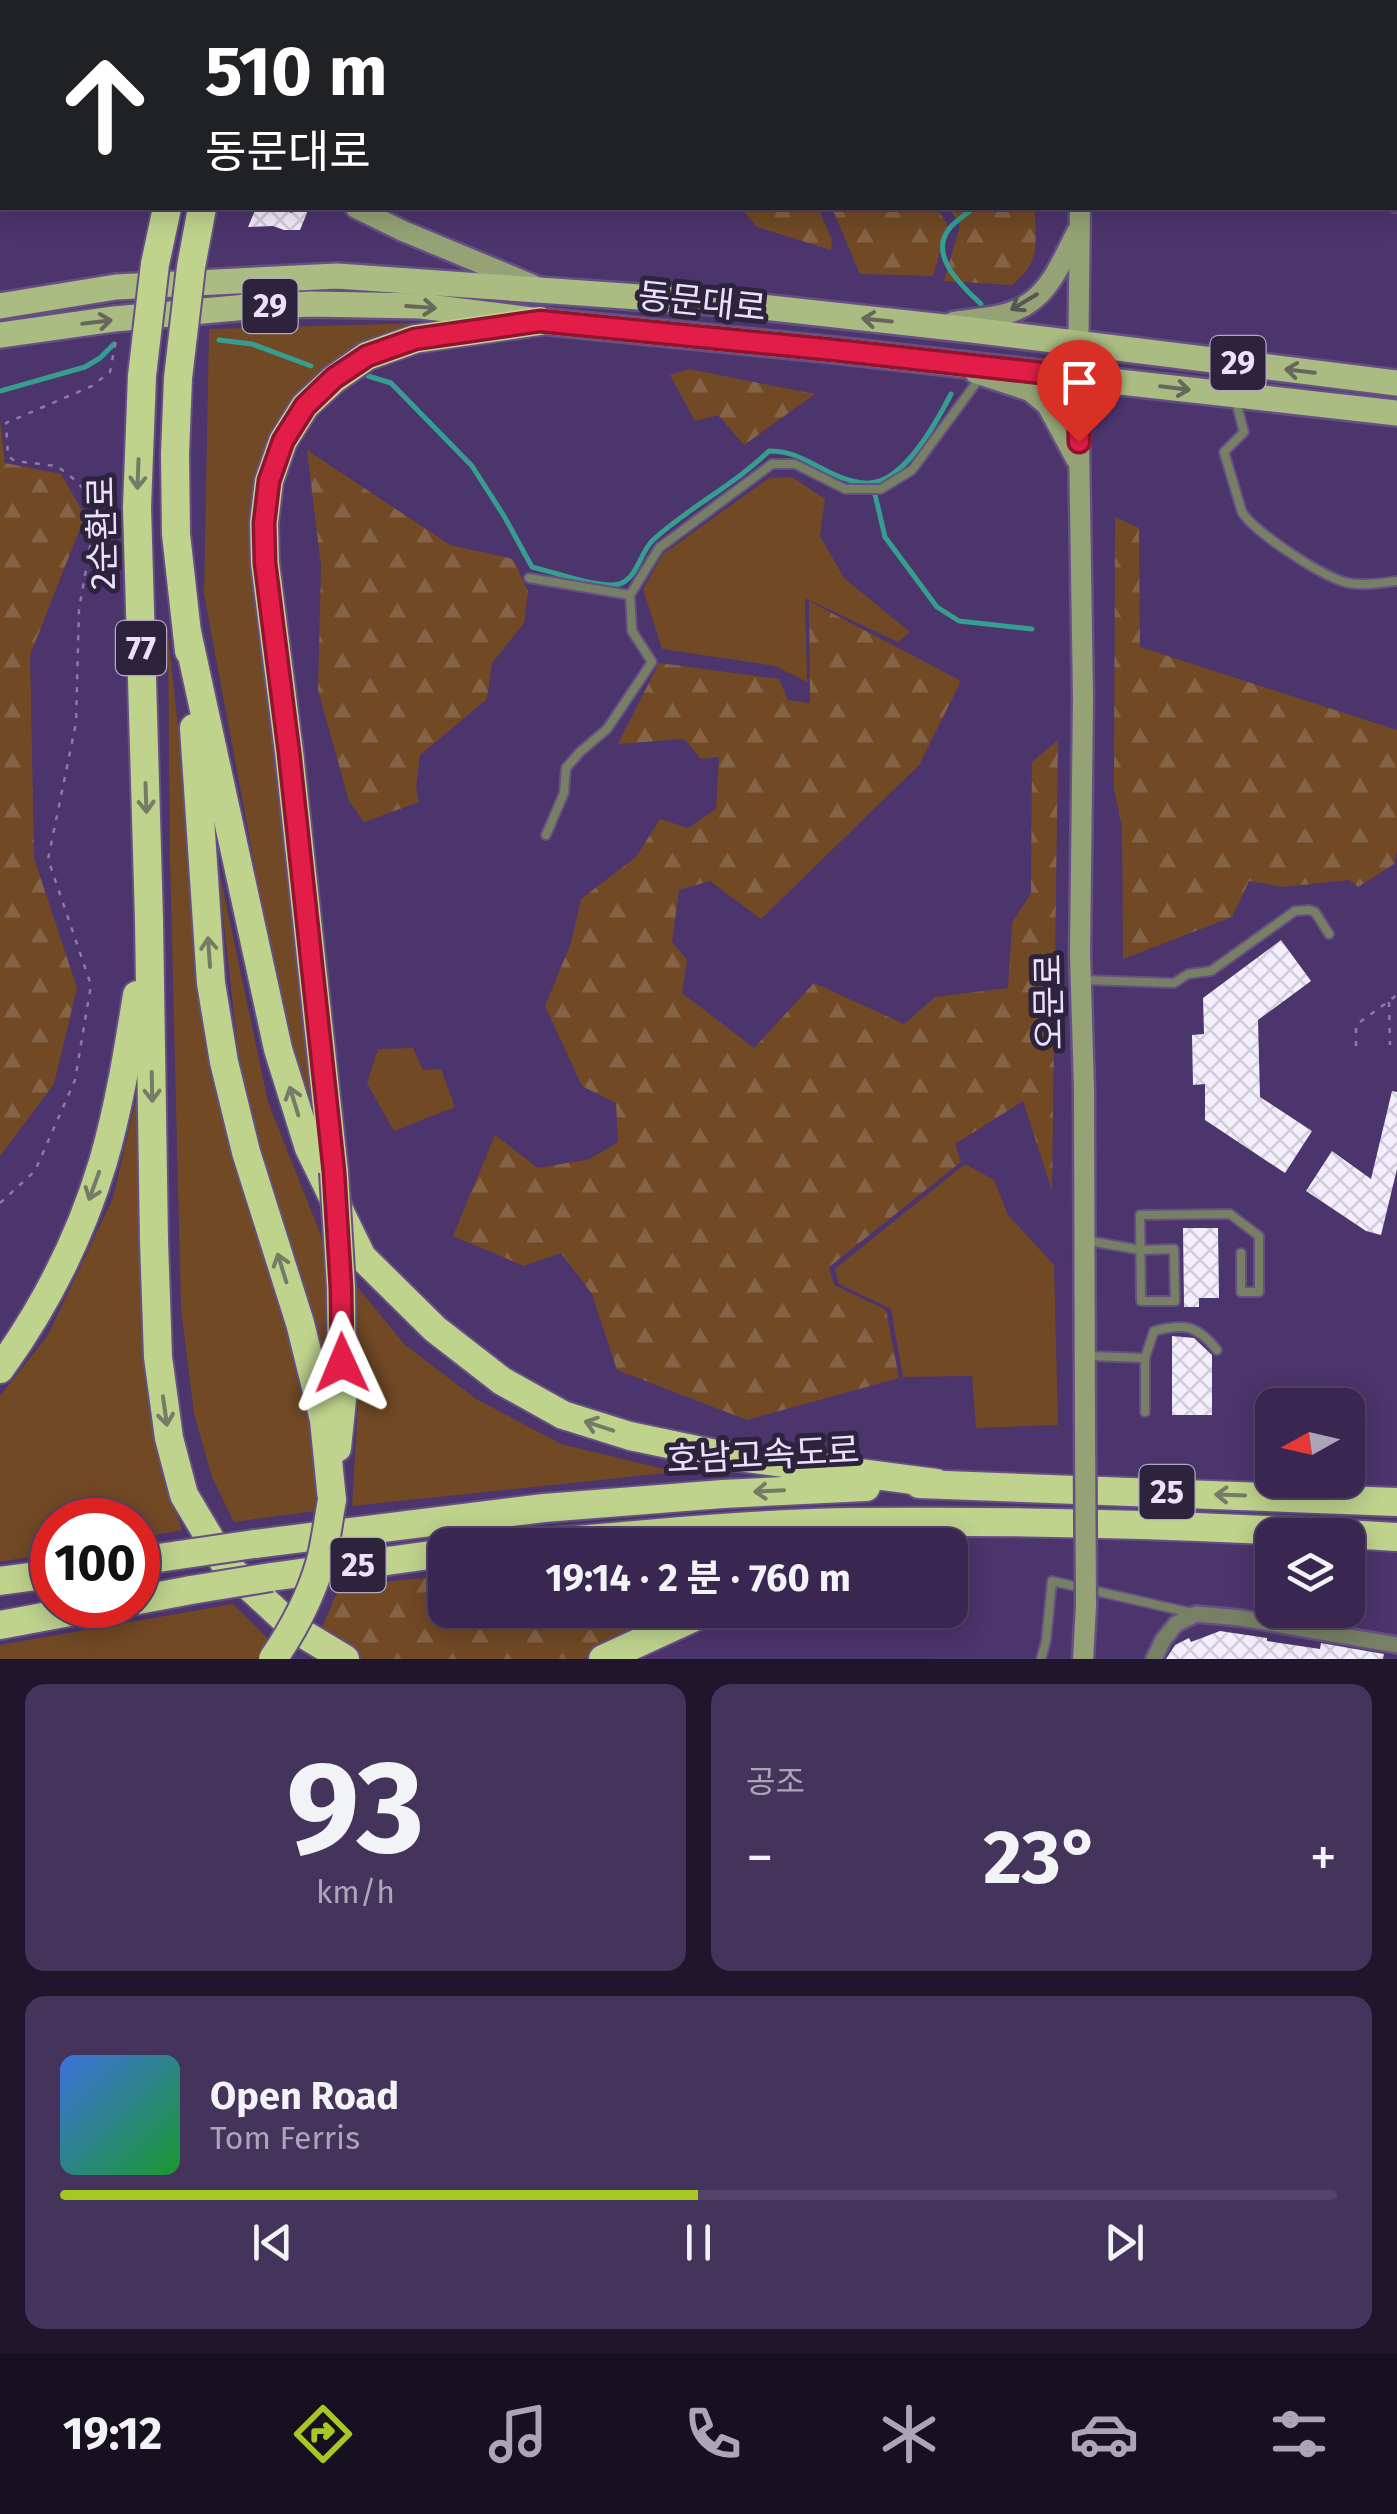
<!DOCTYPE html>
<html lang="ko">
<head>
<meta charset="utf-8">
<style>
  body { margin:0; font-family:"Fira Sans","Noto Sans KR",sans-serif; background:#44335b; color:#f1f3f6; height:100vh; display:flex; flex-direction:column; font-size:38px; white-space:nowrap }
  * { box-sizing:border-box; margin:0 }
  p { font-size:32px; color:#aba5b7 }
  .icon { flex:none; width:55px; height:55px; fill:none; stroke:currentColor; stroke-width:2; stroke-linecap:round; stroke-linejoin:round }
  .map { position:relative; height:1659px; overflow:hidden }
  .panel { display:flex; flex-direction:column; gap:25px; padding:25px; background:#1f152d; flex:1 }
  .panel>* { flex:none }
  .guide { position:absolute; left:0px; top:0px; width:1398px; height:210px; box-shadow:0 5px 25px #0003,0 0 0 2px #534468; background:#202124; color:#fff; overflow:hidden }
  .needle { width:65px; rotate:262deg }
  .tools { position:absolute; left:1255px; top:1388px; display:grid; gap:20px }
  .tools a { display:grid; place-items:center; width:110px; height:110px; border-radius:20px; background:#392751; box-shadow:0 5px 25px #0003,0 0 0 2px #534468; font-size:50px }
  .speed { position:absolute; left:30px; top:1498px; display:flex; gap:20px; font-size:50px; font-weight:700; text-align:center }
  .speed>* { display:grid; place-content:center; width:130px; height:130px; border-radius:50%; background:#392751; box-shadow:0 5px 25px #0003,0 0 0 2px #534468; line-height:1 }
  .speed .limit { border:15px solid #d22; background:#fff; color:#111 }
  .pin { position:absolute; display:grid; place-items:center; width:85px; height:85px; color:#fff; margin:-102px -42px; border-radius:50% 50% 50% 0; rotate:-45deg; box-shadow:0 0 10px #0007 }
  .pin .icon { rotate:45deg }
  .me { position:absolute; width:110px; margin:-55px; rotate:359deg; stroke-linejoin:round; filter:drop-shadow(0 0 8px #0008) }
  .turn { display:flex; align-items:center; gap:35px; height:210px; padding:0 40px; font-size:45px }
  .turn .icon { width:130px; height:130px; stroke-width:2.5 }
  .turn b { display:block; font-size:70px; line-height:85px }
  .big { font-size:75px; font-weight:700; line-height:1.1 }
  .panel .card { flex:1; display:flex; flex-direction:column; justify-content:center; gap:15px; min-width:0; padding:0 35px; border-radius:20px; background:#44335b }
  .panel .dial { align-items:center; gap:0 }
  .dial b { font-size:130px; line-height:1 }
  .song { display:flex; align-items:center; gap:30px }
  .cover { width:120px; height:120px; border-radius:15px; background:linear-gradient(135deg,hsl(220 70% 55%),hsl(130 70% 35%)) }
  .played { height:10px; border-radius:5px; background:linear-gradient(90deg,#a6c822 50%,#534468 50%) }
  .keys { display:flex; justify-content:space-around; direction:ltr }
  .heat { display:flex; justify-content:space-between; align-items:center; font-size:55px; direction:ltr }
  .panel .tiles { flex:1; display:grid; gap:25px; grid-template-columns:1fr 1fr }
  .card:last-child { grid-column:span 2 }
  .trip { position:absolute; left:428px; top:1528px; width:540px; height:100px; border-radius:20px; background:#392751; box-shadow:0 5px 25px #0003,0 0 0 2px #534468; font-weight:700; line-height:100px; text-align:center }
  .tabs { display:flex; height:160px; justify-content:space-around; align-items:center; background:#171020; color:#aba5b7 }
  .tabs .icon { width:70px; height:70px }
  .tabs .current { color:#a6c822 }
  .tabs b { font-size:45px; color:#f1f3f6 }
  .map>svg:first-child { display:block }
  .grass { fill:#714925 }
  .forest { fill:url(#forest-firs) }
  .lines { fill:none; stroke-linecap:round; stroke-linejoin:round }
  .stream { stroke:#359e8f; stroke-width:5 }
  .building { fill:url(#building-cross-hatch) }
  .lane-casing { stroke:#655083; stroke-width:12 }
  .street-casing { stroke:#655083; stroke-width:20 }
  .secondary-casing { stroke:#655083; stroke-width:25 }
  .primary-casing { stroke:#655083; stroke-width:30 }
  .highway-casing { stroke:#655083; stroke-width:32 }
  .path { stroke:#8d7ba7; stroke-width:2.5; stroke-dasharray:5 8; stroke-linecap:butt }
  .lane { stroke:#778064; stroke-width:8 }
  .street { stroke:#778064; stroke-width:15 }
  .secondary { stroke:#94a275; stroke-width:20 }
  .primary { stroke:#abbc82; stroke-width:25 }
  .highway { stroke:#bfd38d; stroke-width:28 }
  .secondary-bridge-casing { stroke:#655083; stroke-width:25; stroke-linecap:butt }
  .highway-bridge-casing { stroke:#655083; stroke-width:32; stroke-linecap:butt }
  .secondary-bridge { stroke:#94a275; stroke-width:20 }
  .highway-bridge { stroke:#bfd38d; stroke-width:28 }
  .oneway { stroke:#565653 }
  .oneway2 { stroke:#66685c }
  .oneway3 { stroke:#767b65 }
  .route-casing { stroke:#92132f; stroke-width:25 }
  .route { stroke:#e11d48; stroke-width:18 }
  .labels { text-anchor:middle; dominant-baseline:central; stroke-width:10; stroke-linejoin:round; paint-order:stroke }
  .shield { fill:#2d233d; stroke:#b2a8c3; stroke-width:2.5 }
  .shield-label { font-size:32px; font-weight:bold; fill:#ebe1fc }
  .street-label { font-size:35px; fill:#ebe1fc; stroke:#2d233d }
</style>
</head>
<body>
<div class="map">
<svg width="1397" height="1659" viewBox="0 0 1397 1659">
  <defs>
    <pattern id="forest-firs" width="22" height="20" patternUnits="userSpaceOnUse" patternTransform="scale(2.5)"><rect width="22" height="20" fill="#714925"/><path d="M5 1l3.5 6h-7zM16 11l3.5 6h-7z" fill="#856346"/></pattern>
    <pattern id="building-cross-hatch" width="8" height="8" patternUnits="userSpaceOnUse" patternTransform="scale(2.5)"><rect width="8" height="8" fill="#f3eefc"/><path d="M0 0l8 8M0 8l8-8" fill="none" stroke="#d0ccd9"/></pattern>
  </defs>
  <rect width="100%" height="100%" fill="#4c346c"/>
  <g class="grass">
    <path d="M418,323L358,343L299,397L266,477L322,1151L295,1082L204,594L209,329Z"/>
    <path d="M792,477L825,499L820,536L844,578L910,632L898,642L805,598L807,682L775,666L662,649L643,589L663,554L769,478Z"/>
    <path d="M168,635L211,1027L253,1220L313,1405L321,1447L315,1511L234,1522L212,1477L194,1414L181,1309L170,859Z"/>
    <path d="M217,861L268,1102L326,1248L336,1390L263,1174L238,1050Z"/>
    <path d="M413,1048L423,1070L441,1069L455,1107L394,1131L367,1083L378,1049Z"/>
    <path d="M143,1068L155,1446L182,1530L138,1538V1520H52V1553L0,1562V1396L48,1335L113,1198Z"/>
    <path d="M965,1164L994,1180L1008,1215L1054,1265L1058,1425L976,1428L972,1376L903,1377L891,1309L839,1284L835,1269Z"/>
    <path d="M356,1285L404,1344L476,1399L561,1444L676,1472L352,1506L358,1402Z"/>
    <path d="M233,1604L270,1641L258,1659H0V1645Z"/>
  </g>
  <g class="forest">
    <path d="M741,208H818L832,240L831,250L757,227Z"/>
    <path d="M832,208H937L948,226L933,276L860,274Z"/>
    <path d="M950,208H1035C1035,243 1042,261 1012,285L944,281L960,226Z"/>
    <path d="M689,369L815,394L744,445L718,415L695,421L670,375Z"/>
    <path d="M0,421L5,463L61,474L85,516L30,655L34,858L77,988L54,1084L0,1156Z"/>
    <path d="M307,450L450,545L513,559L528,591L524,623L492,663L487,699L420,755L416,787L419,802L364,822L349,801L318,690L321,566Z"/>
    <path d="M1115,517L1139,528L1140,647L1397,730V851L1394,864L1358,887L1349,880L1283,887L1249,881L1232,917L1123,959L1122,827L1114,789Z"/>
    <path d="M809,601L961,681L919,765L761,919L710,881L679,890L672,942L687,960L682,993L754,1048L814,983L904,1024L935,997L1008,988L1012,923L1031,893L1032,762L1058,740L1052,1191L1023,1101L955,1144L961,1162L829,1267L834,1285L886,1310L899,1378L747,1420L617,1370L592,1294L561,1253L524,1266L453,1236L495,1135L538,1168L590,1159L618,1142L616,1103L582,1086L545,1006L571,943L581,899L636,857L660,819L688,828L716,809L719,757L701,759L684,739L618,744L659,663L779,679L788,700L810,703Z"/>
    <path d="M445,1576V1610H691L627,1645L582,1659H356L317,1639L340,1586Z"/>
  </g>
  <g class="lines">
    <g class="stream">
      <path d="M941,2V0"/>
      <path d="M973,208C966,215 955,221 949,229C928,256 963,287 981,304"/>
      <path d="M219,340L252,344L311,366"/>
      <path d="M368,376L391,383L472,466L504,516L532,567C550,571 606,591 622,583C638,575 641,551 653,540C689,507 734,485 769,451C796,451 809,463 833,474C844,479 858,484 870,483C905,481 937,421 951,394"/>
      <path d="M0,391L85,367L100,358L114,344"/>
      <path d="M873,486L885,537L937,607L959,621L1032,629"/>
    </g>
  </g>
  <g class="building">
    <path d="M256,208H277L292,213L294,208H309L300,230H284L273,226L248,227Z"/>
    <path d="M1281,940L1311,981L1258,1020L1260,1097L1312,1131L1285,1173L1205,1120V1084L1193,1085L1192,1035L1204,1034L1203,998Z"/>
    <path d="M1392,1091L1397,1092V1169L1381,1235L1366,1231L1306,1191L1332,1151L1371,1179Z"/>
    <path d="M1183,1228H1218L1219,1298H1199V1307H1184Z"/>
    <path d="M1172,1336L1194,1338L1212,1355V1415H1172Z"/>
    <path d="M1220,1631L1267,1638V1641L1320,1649L1321,1643L1384,1654L1383,1659H1166L1175,1645L1189,1638L1191,1642Z"/>
  </g>
  <g class="lines">
    <g class="lane-casing">
      <g id="lane">
        <path d="M1236,402L1244,432L1224,452L1242,512C1254,532 1325,579 1349,583C1364,586 1381,583 1397,581"/>
        <path d="M529,578L630,595"/>
        <path d="M546,835L564,793L566,768L580,752L607,729L652,662L632,631L630,595L659,548L772,464H795L845,489H881L912,470L979,379"/>
        <path d="M1085,980L1174,983L1188,974L1211,971L1295,911L1309,910L1315,912L1329,934"/>
        <path d="M1089,1241L1141,1250L1174,1249L1175,1301H1141L1140,1215L1230,1214L1259,1236V1292H1241V1253"/>
        <path d="M1089,1356L1145,1358L1154,1331C1185,1323 1197,1325 1217,1350"/>
        <path d="M1145,1358V1412"/>
        <path d="M1041,1659L1046,1641L1052,1581L1192,1613"/>
      </g>
    </g>
    <g class="street-casing">
      <g id="street">
        <path d="M1395,204H1397"/>
        <path d="M1154,1659L1163,1640L1176,1624L1196,1614L1241,1618L1397,1645"/>
      </g>
    </g>
    <g class="secondary-casing">
      <g id="secondary">
        <path d="M1078,0V2"/>
        <path d="M0,167H2"/>
        <path d="M356,208L403,231L533,285"/>
        <path d="M1080,208L1078,377L1083,698L1080,954L1084,1089L1085,1433"/>
        <path d="M953,322C977,318 1009,318 1029,303C1053,287 1064,256 1077,232"/>
        <path d="M975,373L1030,391L1047,405L1076,459"/>
        <path d="M1083,1659L1086,1606"/>
      </g>
    </g>
    <g class="primary-casing">
      <g id="primary">
        <path d="M0,306L116,287L337,276L725,303L972,330L1397,383"/>
        <path d="M0,335L114,319L247,307L311,304L421,306L540,321L834,350L1397,413"/>
      </g>
    </g>
    <g class="highway-casing">
      <g id="highway">
        <path d="M130,0L133,2"/>
        <path d="M221,2L222,0"/>
        <path d="M261,2L262,0"/>
        <path d="M142,376L137,507L149,920L154,1241L158,1357L169,1438L184,1495L225,1564L295,1629L345,1659"/>
        <path d="M178,378L175,454L176,534L189,651"/>
        <path d="M187,632L278,1049L309,1148L362,1257L435,1329L502,1381L563,1415L630,1436L716,1454L936,1483"/>
        <path d="M194,728L211,983L224,1062L246,1152L300,1323L324,1420L332,1500"/>
        <path d="M334,1172L289,752L265,563L264,523L269,481L283,441L305,406L334,379L367,356L415,339L540,321"/>
        <path d="M0,1369C45,1307 81,1235 103,1162C119,1107 128,1051 137,995"/>
        <path d="M337,1448L342,1400L341,1288"/>
        <path d="M919,1484L1397,1502"/>
        <path d="M254,1544L544,1508L723,1494L866,1487"/>
        <path d="M517,1545C630,1536 744,1523 858,1522C1038,1520 1218,1526 1397,1537"/>
        <path d="M891,1545L939,1537"/>
        <path d="M138,1561L179,1555"/>
        <path d="M271,1577L445,1553"/>
        <path d="M0,1581L52,1574"/>
        <path d="M138,1600L191,1590"/>
        <path d="M0,1625L107,1605"/>
        <path d="M603,1659L710,1610"/>
      </g>
    </g>
    <g class="path">
      <path d="M1389,1002L1390,1045"/>
      <path d="M1356,1046V1025L1397,995"/>
      <path d="M0,1203L35,1171L75,1080L91,985L48,859L76,723L79,609L95,519L89,495L75,480L57,466L15,461L8,456L6,423L92,386L110,372L116,340"/>
    </g>
    <use href="#lane" class="lane"/>
    <use href="#street" class="street"/>
    <use href="#secondary" class="secondary"/>
    <use href="#primary" class="primary"/>
    <use href="#highway" class="highway"/>
    <g class="secondary-bridge-casing">
      <path id="secondary-bridge" d="M1085,1433L1086,1606"/>
    </g>
    <g class="highway-bridge-casing">
      <g id="highway-bridge">
        <path d="M142,376L155,264L167,208"/>
        <path d="M178,378L191,267L202,208"/>
        <path d="M334,1172L341,1288"/>
        <path d="M179,1555L254,1544"/>
        <path d="M191,1590L271,1577"/>
        <path d="M273,1659C293,1630 310,1598 320,1564C326,1543 328,1521 332,1500"/>
      </g>
    </g>
    <use href="#secondary-bridge" class="secondary-bridge"/>
    <use href="#highway-bridge" class="highway-bridge"/>
  </g>
  <defs><path id="oneway-shaft" d="M-6 0H5M1.5-3L5.5 0L1.5 3" fill="none" stroke-width="1.6" stroke-linecap="round" stroke-linejoin="round" transform="scale(2.5)"/></defs>
  <use class="oneway" href="#oneway-shaft" transform="translate(1024 302) rotate(149)"/>
  <g class="oneway2">
    <use href="#oneway-shaft" transform="translate(421 307) rotate(4)"/>
    <use href="#oneway-shaft" transform="translate(877 320) rotate(-174)"/>
    <use href="#oneway-shaft" transform="translate(97 322) rotate(-7)"/>
    <use href="#oneway-shaft" transform="translate(1300 371) rotate(-173)"/>
    <use href="#oneway-shaft" transform="translate(1175 388) rotate(7)"/>
  </g>
  <g class="oneway3">
    <use href="#oneway-shaft" transform="translate(138 474) rotate(92)"/>
    <use href="#oneway-shaft" transform="translate(146 798) rotate(88)"/>
    <use href="#oneway-shaft" transform="translate(209 952) rotate(-94)"/>
    <use href="#oneway-shaft" transform="translate(152 1087) rotate(89)"/>
    <use href="#oneway-shaft" transform="translate(294 1101) rotate(-107)"/>
    <use href="#oneway-shaft" transform="translate(94 1186) rotate(110)"/>
    <use href="#oneway-shaft" transform="translate(282 1268) rotate(-107)"/>
    <use href="#oneway-shaft" transform="translate(165 1411) rotate(82)"/>
    <use href="#oneway-shaft" transform="translate(599 1426) rotate(-162)"/>
    <use href="#oneway-shaft" transform="translate(769 1491) rotate(177)"/>
    <use href="#oneway-shaft" transform="translate(1230 1495) rotate(-178)"/>
  </g>
  <g class="lines">
    <g class="route-casing">
      <path id="route" d="M342,1363L341,1288L334,1172L289,752L265,563L264,523L269,481L283,441L305,406L334,378L367,356L415,339L540,321L834,350L1078,377L1079,442"/>
    </g>
    <use href="#route" class="route"/>
  </g>
  <g class="labels">
    <g class="shield">
      <rect x="242.5" y="279" width="55" height="54" rx="8"/>
      <rect x="1210.5" y="336" width="55" height="54" rx="8"/>
      <rect x="116" y="621" width="50" height="54" rx="8"/>
      <rect x="1139.5" y="1465" width="55" height="54" rx="8"/>
      <rect x="330.5" y="1538" width="55" height="54" rx="8"/>
    </g>
    <g class="shield-label">
      <text x="270" y="306">29</text>
      <text x="1238" y="363">29</text>
      <text x="141" y="648">77</text>
      <text x="1167" y="1492">25</text>
      <text x="358" y="1565">25</text>
    </g>
    <g class="street-label">
      <text transform="translate(702 302) rotate(6)">동문대로</text>
      <text transform="translate(102 533) rotate(-91)">2순환로</text>
      <text transform="translate(1049 1002) rotate(-91)">오문로</text>
      <text transform="translate(763 1455) rotate(-3)">호남고속도로</text>
    </g>
  </g>
</svg>
<div class="tools">
<a><svg class="needle" viewBox="-14 -14 28 28"><path d="M0-13l5 13h-10z" fill="#e53935"/><path d="M0 13l5-13h-10z" fill="#aba5b7"/></svg></a>
<a><svg class="icon" aria-label="layers" viewBox="0 0 24 24"><path d="M12 4l9 5-9 5-9-5zM3 14l9 5 9-5"/></svg></a>
</div>
<div class="speed"><div class="limit">100</div></div>
<div class="pin" style="left:1079px;top:442px;background:#d93025"><svg class="icon" aria-label="arrive" viewBox="0 0 24 24"><path d="M6 21V4h12l-3 4 3 4H6"/></svg></div>
<svg class="me" style="left:342px;top:1363px" viewBox="-20 -20 40 40"><path d="M0-17L14 15 0 8-14 15z" fill="#e11d48" stroke="#fff" stroke-width="4"/></svg>
<div class="trip">19:14 · 2 분 · 760 m</div>
<div class="guide">
<div class="turn"><svg class="icon" aria-label="ahead" viewBox="0 0 24 24"><path d="M12 20V5M6 11l6-6 6 6"/></svg><div><b>510 m</b>동문대로</div></div>
</div>
</div>
<section class="panel">
<div class="tiles">
<div class="card dial"><b>93</b><p>km/h</p></div>
<div class="card"><p>공조</p>
<div class="heat"><a>−</a><b class="big">23°</b><a>+</a></div>
</div>
<div class="card">
<div class="song"><i class="cover"></i><div><b>Open Road</b><p>Tom Ferris</p></div></div>
<div class="played"></div>
<div class="keys"><svg class="icon" aria-label="previous" viewBox="0 0 24 24"><path d="M18 5L8 12l10 7zM5 5v14"/></svg><svg class="icon" aria-label="pause" viewBox="0 0 24 24"><path d="M8 5v14M16 5v14"/></svg><svg class="icon" aria-label="next" viewBox="0 0 24 24"><path d="M6 5l10 7-10 7zM19 5v14"/></svg></div>
</div>
</div>
</section>
<nav class="tabs">
<b>19:12</b>
<svg class="icon current" aria-label="directions" viewBox="0 0 24 24"><path d="M12 3l9 9-9 9-9-9zM9 14v-3h6M13 9l2 2-2 2"/></svg>
<svg class="icon" aria-label="music" viewBox="0 0 24 24"><path d="M9 18V5l10-2v13"/><circle cx="6" cy="18" r="3"/><circle cx="16" cy="16" r="3"/></svg>
<svg class="icon" aria-label="phone" viewBox="0 0 24 24"><path d="M5 4h4l2 5-3 2q2 4 5 5l2-3 5 2v4C11 20 4 13 5 4z"/></svg>
<svg class="icon" aria-label="climate" viewBox="0 0 24 24"><path d="M12 3v18M4 7l16 10M4 17L20 7"/></svg>
<svg class="icon" aria-label="car" viewBox="0 0 24 24"><path d="M5 17H2v-5l4-1 3-4h7l3 4 3 1v5h-3M9 17h6M6 11h13"/><circle cx="7" cy="17" r="2"/><circle cx="17" cy="17" r="2"/></svg>
<svg class="icon" aria-label="filters" viewBox="0 0 24 24"><path d="M4 7h16M4 17h16"/><circle cx="9" cy="7" r="2"/><circle cx="15" cy="17" r="2"/></svg>
</nav>
</body>
</html>
